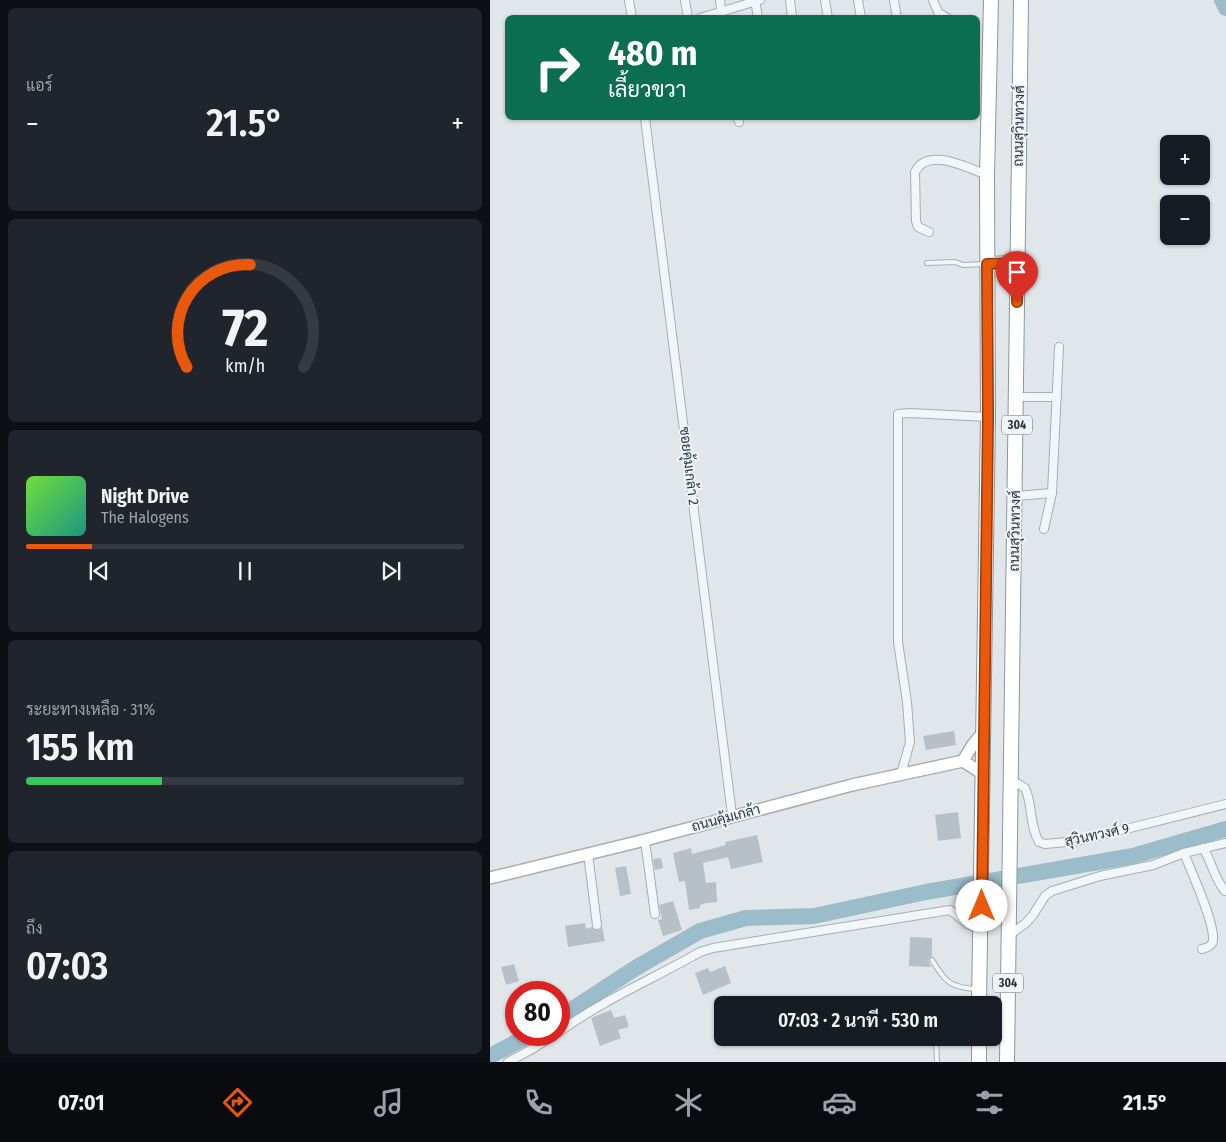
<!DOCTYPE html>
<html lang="th">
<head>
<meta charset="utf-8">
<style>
  body { margin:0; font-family:"Fira Sans Condensed",Sarabun,sans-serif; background:#20242c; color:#f1f3f6; height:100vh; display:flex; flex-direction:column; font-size:19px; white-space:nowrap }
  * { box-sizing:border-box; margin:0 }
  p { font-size:16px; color:#9ea1a6 }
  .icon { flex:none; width:28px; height:28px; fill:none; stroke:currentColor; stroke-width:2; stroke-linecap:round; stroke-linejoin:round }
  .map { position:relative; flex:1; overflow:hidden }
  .side { display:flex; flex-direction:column; gap:8px; padding:8px; background:#0d0f14; width:490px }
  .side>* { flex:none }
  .banner { position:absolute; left:15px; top:15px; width:475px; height:105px; border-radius:8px; box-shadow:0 1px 4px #0004; background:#0b6e4f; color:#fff; overflow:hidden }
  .tools { position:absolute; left:670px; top:135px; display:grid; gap:10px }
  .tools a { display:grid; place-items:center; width:50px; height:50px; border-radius:8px; background:#171b24; box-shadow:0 1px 4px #0004; font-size:25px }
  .speed { position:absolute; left:15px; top:981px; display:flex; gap:10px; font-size:25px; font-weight:700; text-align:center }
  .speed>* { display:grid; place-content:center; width:65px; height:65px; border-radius:50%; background:#171b24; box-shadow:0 1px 4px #0004; line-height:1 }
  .speed .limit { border:8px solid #d22; background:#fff; color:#111 }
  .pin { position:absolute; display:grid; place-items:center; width:42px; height:42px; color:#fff; margin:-51px -21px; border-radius:50% 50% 50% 0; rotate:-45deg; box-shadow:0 0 5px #0007 }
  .pin .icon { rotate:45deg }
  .me { position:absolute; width:55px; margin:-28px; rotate:0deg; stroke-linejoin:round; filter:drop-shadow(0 0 4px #0008) }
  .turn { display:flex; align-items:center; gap:18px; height:105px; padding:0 20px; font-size:22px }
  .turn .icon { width:65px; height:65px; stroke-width:2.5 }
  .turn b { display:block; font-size:35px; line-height:42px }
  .big { font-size:38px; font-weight:600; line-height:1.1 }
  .side .card { flex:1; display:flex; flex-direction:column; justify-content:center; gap:8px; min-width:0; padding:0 18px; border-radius:8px; background:#20242c }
  .side .dial { align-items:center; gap:0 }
  .dial svg { height:130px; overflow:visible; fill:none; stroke:#363941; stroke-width:7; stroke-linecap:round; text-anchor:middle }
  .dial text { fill:#f1f3f6; stroke:none }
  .song { display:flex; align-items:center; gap:15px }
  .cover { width:60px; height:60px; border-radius:8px; background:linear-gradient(135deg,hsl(100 70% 55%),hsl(170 70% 35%)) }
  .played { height:5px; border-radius:2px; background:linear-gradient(90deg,#ea580c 15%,#363941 15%) }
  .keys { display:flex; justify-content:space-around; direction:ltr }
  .heat { display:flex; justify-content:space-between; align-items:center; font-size:28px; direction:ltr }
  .charge { height:8px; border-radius:4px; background:linear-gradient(90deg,#34c759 31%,#363941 0) }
  .trip { position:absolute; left:224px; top:996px; width:288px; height:50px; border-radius:8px; background:#171b24; box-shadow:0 1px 4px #0004; font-weight:600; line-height:50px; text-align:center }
  .tabs { display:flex; height:80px; justify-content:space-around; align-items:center; background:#090b0e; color:#9ea1a6 }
  .tabs .icon { width:35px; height:35px }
  .tabs .on { color:#ea580c }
  .tabs b { font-size:22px; color:#f1f3f6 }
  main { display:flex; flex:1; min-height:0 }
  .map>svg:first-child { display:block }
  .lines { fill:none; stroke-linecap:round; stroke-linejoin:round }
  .river { stroke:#9bbcca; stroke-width:16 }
  .building { fill:#b8c0c7 }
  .service-casing { stroke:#a6aeb4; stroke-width:6 }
  .minor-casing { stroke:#a6aeb4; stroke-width:10 }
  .secondary-casing { stroke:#a6aeb4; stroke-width:14 }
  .trunk-casing { stroke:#8897a1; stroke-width:16 }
  .service { stroke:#f3f6f8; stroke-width:4 }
  .minor { stroke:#f3f6f8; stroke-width:8 }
  .secondary { stroke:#fff; stroke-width:11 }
  .trunk { stroke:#fff; stroke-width:14 }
  .route-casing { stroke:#983908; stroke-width:12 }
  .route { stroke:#ea580c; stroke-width:9 }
  .labels { text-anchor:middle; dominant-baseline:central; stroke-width:4; stroke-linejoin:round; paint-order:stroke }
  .shield { fill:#f0f4f7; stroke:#657078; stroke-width:1 }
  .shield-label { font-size:12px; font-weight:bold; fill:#293742 }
  .street-label { font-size:14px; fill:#293742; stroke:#f0f4f7 }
</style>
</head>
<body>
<main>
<section class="side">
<div class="card"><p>แอร์</p>
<div class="heat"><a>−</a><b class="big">21.5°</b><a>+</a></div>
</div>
<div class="card dial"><svg viewBox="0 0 100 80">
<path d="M14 69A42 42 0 1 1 86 69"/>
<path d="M14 69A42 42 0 0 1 53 6" stroke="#ea580c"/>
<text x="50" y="56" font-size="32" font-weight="700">72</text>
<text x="50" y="72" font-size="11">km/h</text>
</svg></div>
<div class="card">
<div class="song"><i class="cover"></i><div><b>Night Drive</b><p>The Halogens</p></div></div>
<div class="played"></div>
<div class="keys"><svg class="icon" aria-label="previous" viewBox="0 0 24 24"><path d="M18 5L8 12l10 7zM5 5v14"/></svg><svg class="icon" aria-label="pause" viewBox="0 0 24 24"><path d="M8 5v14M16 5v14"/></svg><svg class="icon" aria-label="next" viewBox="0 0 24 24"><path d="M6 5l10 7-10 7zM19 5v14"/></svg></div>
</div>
<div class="card"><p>ระยะทางเหลือ · 31%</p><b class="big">155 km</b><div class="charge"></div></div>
<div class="card"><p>ถึง</p><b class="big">07:03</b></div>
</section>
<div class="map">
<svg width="736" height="1062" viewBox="0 0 736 1062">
  <rect width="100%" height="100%" fill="#e1e6ea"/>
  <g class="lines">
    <g class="river">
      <path d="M732,0L736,8"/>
      <path d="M69,1018L144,969L210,931L256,918L324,916L436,892L643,856L736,829"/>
      <path d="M0,1056L40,1035"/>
    </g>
  </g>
  <g class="building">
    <path d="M464,731L466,745L436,750L433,736Z"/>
    <path d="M468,812L471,838L448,841L445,815Z"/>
    <path d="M267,835L273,862L241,869L238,857L213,863L216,883L226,882L227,902L216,903L210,905V908L199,910L195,881L189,882L183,853L201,848L202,854L236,845L235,842Z"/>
    <path d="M171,858L173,868L165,870L163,859Z"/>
    <path d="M136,866L141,894L130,896L125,868Z"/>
    <path d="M183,901L192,930L173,936L168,920L172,919L169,905Z"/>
    <path d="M95,923L96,929L102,927L105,930H110L112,926L115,941L78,947L75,926Z"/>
    <path d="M420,937L442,938V956L438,960L441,967L419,966Z"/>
    <path d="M24,964L29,981L16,985L11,967Z"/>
    <path d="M235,966L241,983L213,995L205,973L218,968L220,972Z"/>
    <path d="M121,1010L124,1018L135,1015L139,1027L128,1030L131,1038L110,1046L101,1018Z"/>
  </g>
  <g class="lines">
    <g class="service-casing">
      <g id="service">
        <path d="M437,263L465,262L473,265L495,264"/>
        <path d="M442,960C455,982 461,988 487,989"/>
        <path d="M446,1038L447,1062"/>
      </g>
    </g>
    <g class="minor-casing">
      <g id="minor">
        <path d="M139,0L142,18"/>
        <path d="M195,0L198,18"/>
        <path d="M230,0L232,18"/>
        <path d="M265,0L268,18"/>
        <path d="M300,0L302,18"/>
        <path d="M335,0L338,18"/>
        <path d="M368,0L371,18"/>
        <path d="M404,0L407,18"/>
        <path d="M443,0L448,12L457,18"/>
        <path d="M210,18L270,0"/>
        <path d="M155,118L242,815"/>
        <path d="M248,118L249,122"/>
        <path d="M439,232L428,227L426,221L425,172C437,146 478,168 497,175"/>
        <path d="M527,397H567"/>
        <path d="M526,496L562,493"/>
        <path d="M554,529L562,493L569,347"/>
        <path d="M411,774L420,742L417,702L408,642V414L420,413L498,417"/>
        <path d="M520,779L535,788C543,805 539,825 549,842L555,844L588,841L736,804"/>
        <path d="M155,840L165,914"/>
        <path d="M713,848C722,862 724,878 735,891"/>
        <path d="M694,853C701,871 725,923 723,940C723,945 717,948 712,949"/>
        <path d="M98,854L107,925"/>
        <path d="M518,936L536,923L543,915L555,896L562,891L610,876L663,865L694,853L736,843"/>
        <path d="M69,1032C113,1000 163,979 210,952L223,948L460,910L478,924L491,930"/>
        <path d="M18,1062L44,1048L64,1035"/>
      </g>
    </g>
    <g class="secondary-casing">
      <g id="secondary">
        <path d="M473,761L482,746L494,731"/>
        <path d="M0,878L155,840L362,785L473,761L493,774"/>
      </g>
    </g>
    <g class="trunk-casing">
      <g id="trunk">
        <path d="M497,264L528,263"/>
        <path d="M489,1005L498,417L497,175L501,0"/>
        <path d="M489,1062V1038"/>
        <path d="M517,1062L531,0"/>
      </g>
    </g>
    <use href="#service" class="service"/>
    <use href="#minor" class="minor"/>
    <use href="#secondary" class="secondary"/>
    <use href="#trunk" class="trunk"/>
  </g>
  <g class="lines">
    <g class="route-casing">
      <path id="route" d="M492,906L498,417L497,264L528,263L527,302"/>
    </g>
    <use href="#route" class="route"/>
  </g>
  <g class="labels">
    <g class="shield">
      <rect x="512" y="415.5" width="30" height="19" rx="4"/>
      <rect x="503" y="973.5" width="30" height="19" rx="4"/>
    </g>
    <g class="shield-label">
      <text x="527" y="425">304</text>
      <text x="518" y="983">304</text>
    </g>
    <g class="street-label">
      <text transform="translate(529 126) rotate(-89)">ถนนสุวินทวงศ์</text>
      <text transform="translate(199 466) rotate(83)">ซอยคุ้มเกล้า 2</text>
      <text transform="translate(525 531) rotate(-89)">ถนนสุวินทวงศ์</text>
      <text transform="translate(236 818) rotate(-15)">ถนนคุ้มเกล้า</text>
      <text transform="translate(607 835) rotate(-12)">สุวินทวงศ์ 9</text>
    </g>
  </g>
</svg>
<div class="tools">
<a>+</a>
<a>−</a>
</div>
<div class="speed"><div class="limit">80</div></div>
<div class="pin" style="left:527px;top:302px;background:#d93025"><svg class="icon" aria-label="arrive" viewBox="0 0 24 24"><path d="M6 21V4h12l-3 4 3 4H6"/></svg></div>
<svg class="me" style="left:492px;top:906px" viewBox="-20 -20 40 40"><circle r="19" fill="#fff"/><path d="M0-13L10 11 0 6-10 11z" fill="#ea580c"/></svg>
<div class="trip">07:03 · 2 นาที · 530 m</div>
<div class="banner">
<div class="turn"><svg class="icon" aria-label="right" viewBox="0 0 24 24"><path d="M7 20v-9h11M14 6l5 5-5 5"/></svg><div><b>480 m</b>เลี้ยวขวา</div></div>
</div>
</div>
</main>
<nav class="tabs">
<b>07:01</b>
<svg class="icon on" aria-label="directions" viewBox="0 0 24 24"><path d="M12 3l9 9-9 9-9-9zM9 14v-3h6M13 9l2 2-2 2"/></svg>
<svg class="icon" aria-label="music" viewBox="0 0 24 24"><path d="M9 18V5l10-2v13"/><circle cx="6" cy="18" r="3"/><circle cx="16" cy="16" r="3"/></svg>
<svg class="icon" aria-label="phone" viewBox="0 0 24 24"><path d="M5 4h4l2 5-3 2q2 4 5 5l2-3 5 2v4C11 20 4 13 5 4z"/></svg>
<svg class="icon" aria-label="climate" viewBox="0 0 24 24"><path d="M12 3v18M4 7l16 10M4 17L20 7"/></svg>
<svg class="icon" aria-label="car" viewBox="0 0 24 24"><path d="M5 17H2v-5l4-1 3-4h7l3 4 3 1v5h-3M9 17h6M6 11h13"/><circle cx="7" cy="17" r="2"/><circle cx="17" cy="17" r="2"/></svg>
<svg class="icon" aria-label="filters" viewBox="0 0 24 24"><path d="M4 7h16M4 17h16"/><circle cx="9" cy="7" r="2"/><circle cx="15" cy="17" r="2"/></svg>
<b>21.5°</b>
</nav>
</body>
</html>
